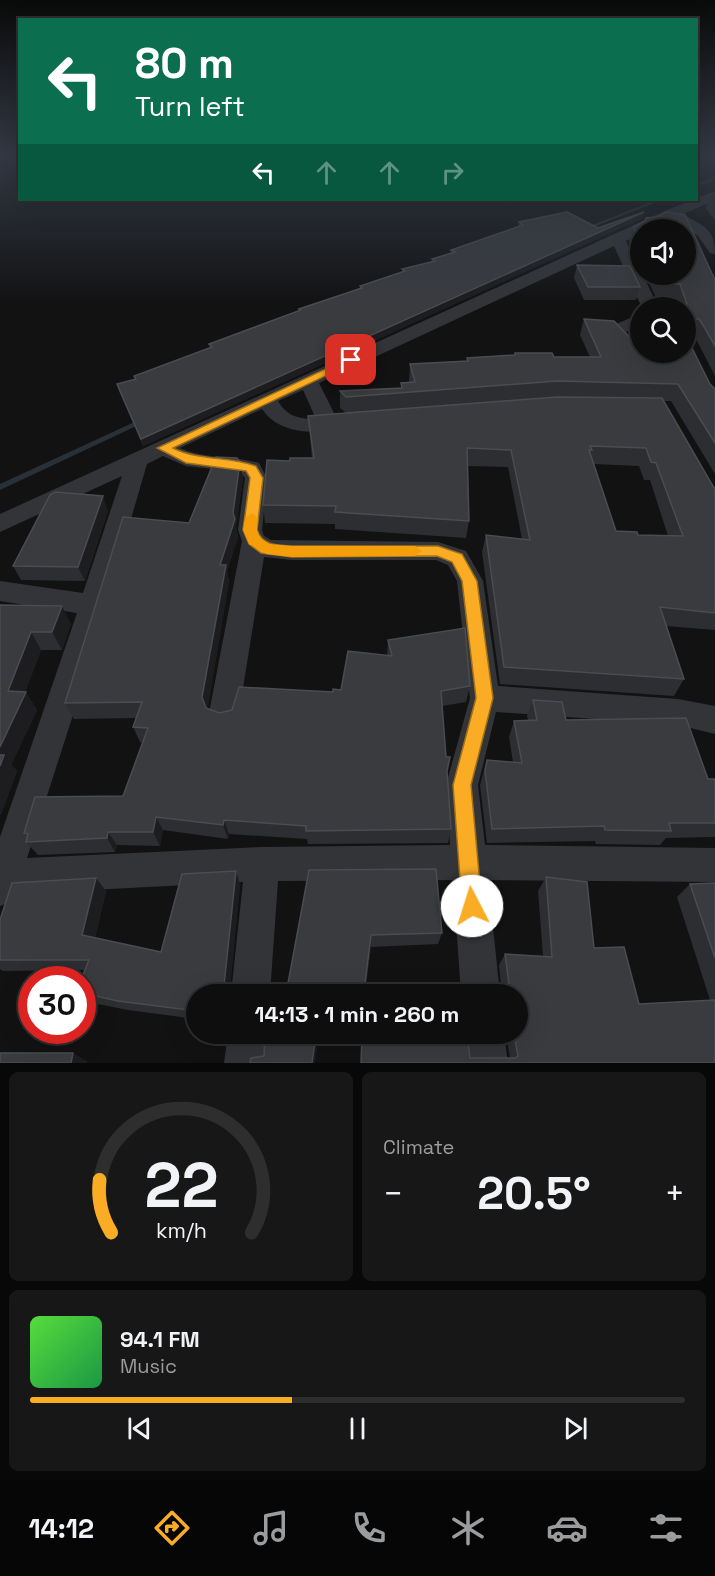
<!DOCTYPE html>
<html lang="en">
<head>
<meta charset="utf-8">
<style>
  body { margin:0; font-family:"Space Grotesk",sans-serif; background:#171717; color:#f1f3f6; height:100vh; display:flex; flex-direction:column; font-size:22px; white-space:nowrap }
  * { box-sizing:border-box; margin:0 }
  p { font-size:20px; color:#9b9c9e }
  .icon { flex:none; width:33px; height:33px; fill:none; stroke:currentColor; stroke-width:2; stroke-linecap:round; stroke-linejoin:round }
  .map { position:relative; height:1063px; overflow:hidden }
  .sheet { display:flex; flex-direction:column; gap:9px; padding:9px; background:#080808; flex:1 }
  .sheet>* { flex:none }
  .guide { position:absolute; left:18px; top:18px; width:680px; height:183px; border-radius:0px; box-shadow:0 6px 24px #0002,0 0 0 2px #2e2e2e; background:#0b6e4f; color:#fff; overflow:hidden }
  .fabs { position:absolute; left:630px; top:219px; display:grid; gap:12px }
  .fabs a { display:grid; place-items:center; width:66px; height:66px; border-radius:50%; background:#0e0e0e; box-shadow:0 6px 24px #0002,0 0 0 2px #2e2e2e; font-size:30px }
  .speed { position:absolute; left:18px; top:966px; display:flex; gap:12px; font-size:30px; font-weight:700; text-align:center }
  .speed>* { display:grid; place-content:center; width:78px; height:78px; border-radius:50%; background:#0e0e0e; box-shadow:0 6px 24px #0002,0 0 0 2px #2e2e2e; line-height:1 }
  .speed .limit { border:9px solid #d22; background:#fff; color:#111 }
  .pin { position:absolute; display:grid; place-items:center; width:51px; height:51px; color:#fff; margin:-26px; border-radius:12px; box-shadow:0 3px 9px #0006 }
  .me { position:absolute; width:66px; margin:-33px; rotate:355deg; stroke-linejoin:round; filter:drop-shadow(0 0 4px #0008) }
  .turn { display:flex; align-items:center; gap:21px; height:126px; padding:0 18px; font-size:27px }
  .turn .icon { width:78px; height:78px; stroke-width:2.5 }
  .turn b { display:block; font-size:42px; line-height:51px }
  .lanes { display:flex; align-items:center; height:57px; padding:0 18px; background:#0003; justify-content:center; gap:30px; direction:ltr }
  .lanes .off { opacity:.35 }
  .big { font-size:45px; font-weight:800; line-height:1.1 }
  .sheet .card { flex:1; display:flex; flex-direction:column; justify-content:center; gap:9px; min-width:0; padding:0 21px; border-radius:9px; background:#171717 }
  .sheet .dial { align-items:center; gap:0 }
  .dial svg { height:156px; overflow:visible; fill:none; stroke:#2e2e2e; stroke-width:7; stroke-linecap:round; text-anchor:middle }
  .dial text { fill:#f1f3f6; stroke:none }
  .song { display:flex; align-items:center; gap:18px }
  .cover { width:72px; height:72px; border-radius:9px; background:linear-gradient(135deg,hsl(110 70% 55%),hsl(140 70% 35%)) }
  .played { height:6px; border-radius:3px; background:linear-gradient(90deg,#f9ac24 40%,#2e2e2e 40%) }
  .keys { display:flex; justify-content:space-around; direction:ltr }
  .heat { display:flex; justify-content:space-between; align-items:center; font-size:33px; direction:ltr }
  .sheet .tiles { flex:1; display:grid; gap:9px; grid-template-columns:1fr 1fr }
  .card:last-child { grid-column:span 2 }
  .trip { position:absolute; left:186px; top:984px; width:342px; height:60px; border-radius:30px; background:#0e0e0e; box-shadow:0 6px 24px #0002,0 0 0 2px #2e2e2e; font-weight:800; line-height:60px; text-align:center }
  .tabs { display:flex; height:96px; justify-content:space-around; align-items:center; background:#060606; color:#9b9c9e }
  .tabs .icon { width:42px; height:42px }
  .tabs .selected { color:#f9ac24 }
  .tabs b { font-size:27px; color:#f1f3f6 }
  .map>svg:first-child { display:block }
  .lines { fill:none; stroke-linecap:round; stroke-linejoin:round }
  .stream { fill:#283137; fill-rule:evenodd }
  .street { fill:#323438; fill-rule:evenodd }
  .wall { fill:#2d2e31; fill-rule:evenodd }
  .shaded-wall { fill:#1d1d1f }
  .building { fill:#393b3f; stroke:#4a4c51; stroke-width:1.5; fill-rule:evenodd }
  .route { fill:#f9ac24; stroke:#a27017; stroke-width:1.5 }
  .slow { fill:#f59e0b }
</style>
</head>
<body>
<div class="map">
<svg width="715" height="1063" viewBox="0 0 715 1063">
  <rect width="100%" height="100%" fill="#121213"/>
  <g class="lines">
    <g class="stream">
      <path d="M715,177V180L696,187V184Z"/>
      <path d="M656,200H661L586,230L582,229Z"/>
      <path d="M141,419H145L147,421L0,490V484Z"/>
    </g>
    <g class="street">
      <path d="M715,191V200L683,214C704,227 715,228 715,254L710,253L698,236L673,219L651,230H640V234L626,241L659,308H642L614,246L319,383L336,417L349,419L352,423L349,427C321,435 280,436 262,409L180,448C204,459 234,456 259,463L267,478L262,530L264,536L271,540L438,542L466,551L483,581L498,686L678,699L715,706V734L678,725L496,712L478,785L485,845L715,848V882L488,880L500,994H461L453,880L278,881L270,994H231L243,882L15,894L13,901L0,906V837L77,613L0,601V581L83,593L122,476L0,532V514L667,210ZM303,390L316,419C300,419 287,417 278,401ZM163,456L186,466L240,472L245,478L238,530L242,541L209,713L213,723L224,726L235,723L239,713L264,557L292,560H436L448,565L457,581L470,698L446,785L450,845L262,847L27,858L82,687L147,464Z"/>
      <path d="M640,314V325L626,332L639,345L640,351C627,359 614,342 606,331L609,327Z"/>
      <path d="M228,1034H268L266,1063H224Z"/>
      <path d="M464,1034H504L508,1063H466Z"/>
    </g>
  </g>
  <g class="wall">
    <path d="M711,195H715V220L706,209Z"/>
    <path d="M667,212L685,215L715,280V376L697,341L692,336L689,335L688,339L710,384L715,389V474L671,401H663L714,488H715V630L666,626L684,679L674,696L500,684L482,552L486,535L522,539L508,467L468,466L469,521L466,538L335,529V524L265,523L263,505L267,460L290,461V458H312L308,416L346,413L340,408V391L401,388V383L409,382L410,364L466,361L467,358L514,355L515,353H552L554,357H590L580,335L584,319L614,321L635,343L644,357H652L650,352H686V308H677L674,299L657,300L645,274H686V230H640V265L629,242L633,227L645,221L646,218L656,217ZM594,464L639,466L644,480H650L668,536L638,535L637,532L616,531Z"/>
    <path d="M643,218L143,446L119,391L117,384L135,380L134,376L210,348L209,344L299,311V309L360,288V286L402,272V269L432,262V259L451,253V250L518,227L519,222L598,228Z"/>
    <path d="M577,265L640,287L636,300H584L574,278Z"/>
    <path d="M640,328V343L637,340Z"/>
    <path d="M240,462L243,479L236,526L238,537L227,571L229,582L207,709L219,713L333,692L341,690L387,656L388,640L470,686L466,702L442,706L451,829L448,843L308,844L307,839L229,834L228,839L163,830L160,846L117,845L115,852L38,855L26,842L27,837L24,833L123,796L143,743L140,742L133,727L136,718L74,719L65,703L189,523Z"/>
    <path d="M108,511L85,581L21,580L13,566Z"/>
    <path d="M0,605L71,624L62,650H41L25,692L37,710L11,765L17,771L1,814H0Z"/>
    <path d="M533,700L566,720L708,779H715V837L666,838L660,845L596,844L595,841L487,843L480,785L487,760L513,762L509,737L514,721L528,720L527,716Z"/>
    <path d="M309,870L442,933L438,944L371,947L365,992L402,994H286Z"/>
    <path d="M546,877L594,948L639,1004L710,1000L677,897L690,884L715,883V1063L470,1058H510L506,1034H505H518V994H495L501,986L499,965L505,954L543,956L538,891Z"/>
    <path d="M96,878L106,891L95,938L161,952L240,884L230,986L196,994V1019L128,1010L88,1002L82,997V980L84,970L3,971L0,969V920Z"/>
  </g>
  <g class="shaded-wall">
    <path d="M644,212L643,218L143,446L141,439Z"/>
    <path d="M240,462L243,479L236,526L238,537L227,571L229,582L207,713L202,697L220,565L233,513Z"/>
    <path d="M103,496L108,511L85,581L78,567Z"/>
    <path d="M62,606L71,624L62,650L52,632Z"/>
    <path d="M31,632L41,650L20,706L26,692L37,710L11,765L17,771L1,814L0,812V747L8,691Z"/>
    <path d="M156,817L163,830L160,846L153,832Z"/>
    <path d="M224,820L229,834L228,839L223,825Z"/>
    <path d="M108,832L117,845L115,852L107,838Z"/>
    <path d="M236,871L240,884L230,990L231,986L235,994H230L224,986Z"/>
    <path d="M96,878L106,891L93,947L82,935Z"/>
    <path d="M371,935V947L364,994Z"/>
    <path d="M316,1034H319L315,1063H312Z"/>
    <path d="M73,1053L87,1061V1063H71Z"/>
  </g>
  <g class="building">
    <path d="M567,212L598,228L644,212L141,439L117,384L136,379L134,376L212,347L209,344L301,310L299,309L362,288L360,286L405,271L402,269L435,261L432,259L455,252L451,250L523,225L519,222Z"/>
    <path d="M667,212L685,215L715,280V346L703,325L699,319H692L680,284H663L658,274H686V230H640V241L633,227L645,221L646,218L656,217Z"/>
    <path d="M577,265L630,266L640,287H588Z"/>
    <path d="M584,319L614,321L635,343L644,357H658L660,352H686V327H690V333L686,336L710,384L715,389V443L678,384L557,381L346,397L340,391L402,388L401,383L415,382L410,364L468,361L467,358L515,355V353H552L554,357H601Z"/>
    <path d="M557,397L662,398L714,488H715V613L660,607L684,679L504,667L486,535L530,540L511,450L467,448L469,521L335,512L336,506L263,505L267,460L290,461V458H314L308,416ZM590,446L646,448L651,462L656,463L683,536L638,535L637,532L616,531L589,450H592Z"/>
    <path d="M216,457L237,458L240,462L233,513L235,519L220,565H226L202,697L206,708L219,713L232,710L239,687L333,692V689L341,690L348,651L392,656L388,640L465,628L470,686L441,691L446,757H450L447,771L451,829L306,831V826L224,820L223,825L156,817L153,832H108L107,838L26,842L28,834L24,833L35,797L123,796L148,728L133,727L142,702L65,703L123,517L189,523Z"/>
    <path d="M55,492L103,496L78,567L13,566L50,495Z"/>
    <path d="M0,605L62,606L52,632H31L8,691L26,692L0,747Z"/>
    <path d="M533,700L562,702L566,720L686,718L708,779H715V823H669L671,831L605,830L604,826L492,829L485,770L487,760L522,763L514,721L537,720Z"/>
    <path d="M0,755H4L0,766Z"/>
    <path d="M436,869L442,933L371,935L364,992L402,994H346L321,990V994H286L309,870Z"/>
    <path d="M236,871L224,986H231L229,993L243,994H196V1011L118,1001L82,993V980H81L89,960H0V920L12,883L96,878L82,935L161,952L182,874Z"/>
    <path d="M546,877L587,882L594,948L624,947L639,1004L715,1000V1063H361L362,1034H431L467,1036L470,1058H515L518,1056L514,1034H518V994H501V986L509,984L505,954L552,957Z"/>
    <path d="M715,883V958L690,884Z"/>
    <path d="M265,1034H316L312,1063H250L251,1058L264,1056Z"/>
    <path d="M0,1053H73L71,1063H0Z"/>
  </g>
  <linearGradient id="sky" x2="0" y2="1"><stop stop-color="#0a0a0a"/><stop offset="0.51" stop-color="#333944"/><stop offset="1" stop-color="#333944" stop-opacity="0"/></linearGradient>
  <rect width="715" height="303" fill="url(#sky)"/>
  <path class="route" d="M351,357L356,360L355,362L173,448C199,461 228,456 256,466L263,478L257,530C263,546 277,545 292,546H438L462,554L477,581L493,698L471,785L482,906L479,913L472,916L465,913L462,906L453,785L476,698L462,581L452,562L437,556L292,557L261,553L249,544L243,530L250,478L246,471L186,463L157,448Z"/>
  <path class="slow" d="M252,513L258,518L257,530L260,538L269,544L292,546H415L422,551L415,556L292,557L266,554L249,544L243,530L245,518Z"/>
</svg>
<div class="fabs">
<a><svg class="icon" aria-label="sound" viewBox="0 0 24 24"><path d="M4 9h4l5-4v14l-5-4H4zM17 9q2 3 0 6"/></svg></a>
<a><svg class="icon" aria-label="search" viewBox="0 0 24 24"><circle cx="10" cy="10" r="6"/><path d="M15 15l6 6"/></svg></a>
</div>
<div class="speed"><div class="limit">30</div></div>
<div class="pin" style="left:351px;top:360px;background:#d93025"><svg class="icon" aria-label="arrive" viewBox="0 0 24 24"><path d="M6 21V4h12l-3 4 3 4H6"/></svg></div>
<svg class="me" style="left:472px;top:906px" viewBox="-20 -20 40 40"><circle r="19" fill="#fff"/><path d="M0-13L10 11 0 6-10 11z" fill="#f9ac24"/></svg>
<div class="trip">14:13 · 1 min · 260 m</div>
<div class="guide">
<div class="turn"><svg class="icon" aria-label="left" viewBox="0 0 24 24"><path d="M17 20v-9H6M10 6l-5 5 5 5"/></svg><div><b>80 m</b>Turn left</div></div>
<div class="lanes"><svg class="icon" aria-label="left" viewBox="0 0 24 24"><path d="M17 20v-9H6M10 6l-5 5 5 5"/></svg><svg class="icon off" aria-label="ahead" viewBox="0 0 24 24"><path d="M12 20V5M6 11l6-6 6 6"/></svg><svg class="icon off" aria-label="ahead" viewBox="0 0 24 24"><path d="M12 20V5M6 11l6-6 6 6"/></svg><svg class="icon off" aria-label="right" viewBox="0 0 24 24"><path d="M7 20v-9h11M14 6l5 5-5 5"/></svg></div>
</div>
</div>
<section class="sheet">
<div class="tiles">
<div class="card dial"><svg viewBox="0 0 100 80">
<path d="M14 69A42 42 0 1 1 86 69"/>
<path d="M14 69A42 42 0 0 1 8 42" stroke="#f9ac24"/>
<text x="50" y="56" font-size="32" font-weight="700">22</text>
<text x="50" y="72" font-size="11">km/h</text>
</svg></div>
<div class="card"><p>Climate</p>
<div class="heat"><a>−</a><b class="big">20.5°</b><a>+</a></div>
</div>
<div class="card">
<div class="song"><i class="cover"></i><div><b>94.1 FM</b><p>Music</p></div></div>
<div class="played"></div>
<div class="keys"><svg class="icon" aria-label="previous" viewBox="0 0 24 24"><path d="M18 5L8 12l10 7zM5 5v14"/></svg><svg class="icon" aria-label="pause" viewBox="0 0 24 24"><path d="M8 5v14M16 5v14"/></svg><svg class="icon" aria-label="next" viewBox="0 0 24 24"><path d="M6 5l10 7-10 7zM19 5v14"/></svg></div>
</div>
</div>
</section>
<nav class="tabs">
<b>14:12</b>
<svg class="icon selected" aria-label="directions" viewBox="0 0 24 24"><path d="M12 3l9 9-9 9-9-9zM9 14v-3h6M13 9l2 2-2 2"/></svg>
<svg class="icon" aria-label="music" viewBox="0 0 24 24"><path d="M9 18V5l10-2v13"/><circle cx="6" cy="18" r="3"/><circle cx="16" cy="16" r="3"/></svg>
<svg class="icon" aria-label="phone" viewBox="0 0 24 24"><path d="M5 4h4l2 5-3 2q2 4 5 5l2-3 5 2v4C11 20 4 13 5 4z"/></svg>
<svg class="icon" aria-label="climate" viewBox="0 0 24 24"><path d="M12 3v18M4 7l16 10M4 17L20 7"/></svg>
<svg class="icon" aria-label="car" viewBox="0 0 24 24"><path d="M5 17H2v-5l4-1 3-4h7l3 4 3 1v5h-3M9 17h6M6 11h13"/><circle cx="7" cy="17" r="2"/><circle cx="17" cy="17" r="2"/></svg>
<svg class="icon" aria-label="filters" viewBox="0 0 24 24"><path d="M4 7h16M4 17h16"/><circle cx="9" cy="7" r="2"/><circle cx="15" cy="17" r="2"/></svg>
</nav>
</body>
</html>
